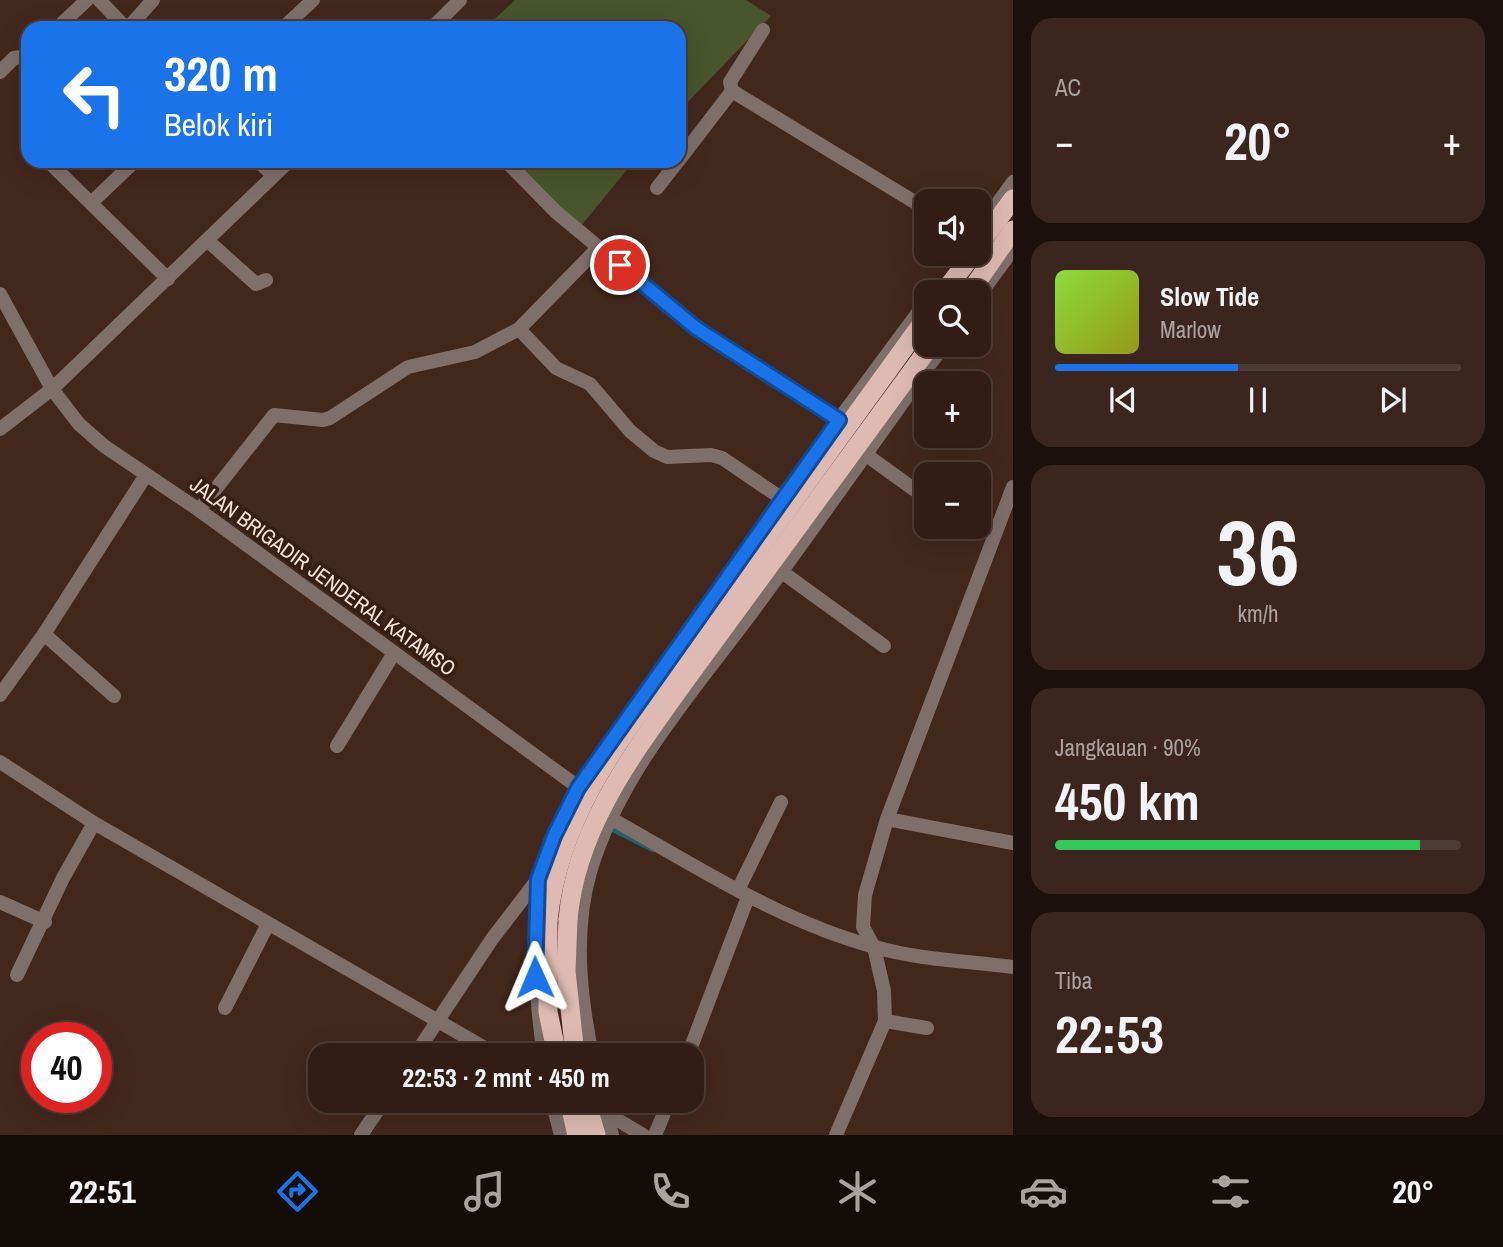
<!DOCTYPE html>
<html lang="id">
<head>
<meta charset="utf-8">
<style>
  body { margin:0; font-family:"Archivo Narrow",sans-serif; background:#3a261f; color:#f1f3f6; height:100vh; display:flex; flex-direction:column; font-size:26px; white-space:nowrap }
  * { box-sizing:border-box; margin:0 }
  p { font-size:23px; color:#a8a2a1 }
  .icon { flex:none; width:38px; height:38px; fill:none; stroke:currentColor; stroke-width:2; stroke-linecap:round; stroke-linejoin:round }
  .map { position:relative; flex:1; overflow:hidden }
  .details { display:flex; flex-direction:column; gap:18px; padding:18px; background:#1c100c; width:490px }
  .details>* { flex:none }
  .hud { position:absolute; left:21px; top:21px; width:665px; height:147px; border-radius:21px; box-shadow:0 7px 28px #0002,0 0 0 2px #4d3b35; background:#1a73e8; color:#fff; overflow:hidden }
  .buttons { position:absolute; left:914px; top:189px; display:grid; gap:14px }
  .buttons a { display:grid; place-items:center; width:77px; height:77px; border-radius:14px; background:#321d16; box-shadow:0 7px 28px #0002,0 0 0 2px #4d3b35; font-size:35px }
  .speed { position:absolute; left:21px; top:1022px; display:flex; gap:14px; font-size:35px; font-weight:700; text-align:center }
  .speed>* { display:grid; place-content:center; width:91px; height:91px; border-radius:50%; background:#321d16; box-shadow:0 7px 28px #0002,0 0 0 2px #4d3b35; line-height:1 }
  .speed .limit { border:10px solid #d22; background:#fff; color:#111 }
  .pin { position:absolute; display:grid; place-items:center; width:60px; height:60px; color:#fff; margin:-30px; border:4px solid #fff; border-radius:50%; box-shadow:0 2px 7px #0007 }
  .me { position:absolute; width:77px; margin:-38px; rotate:359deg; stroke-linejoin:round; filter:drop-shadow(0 0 5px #0008) }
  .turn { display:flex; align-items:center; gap:24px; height:147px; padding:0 28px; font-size:32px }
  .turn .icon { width:91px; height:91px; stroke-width:2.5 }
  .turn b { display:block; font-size:49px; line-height:60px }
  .big { font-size:52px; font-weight:800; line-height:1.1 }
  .details .card { flex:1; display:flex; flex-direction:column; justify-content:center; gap:10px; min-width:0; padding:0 24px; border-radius:21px; background:#3a261f }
  .details .dial { align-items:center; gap:0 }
  .dial b { font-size:91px; line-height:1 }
  .song { display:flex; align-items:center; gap:21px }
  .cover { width:84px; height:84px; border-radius:10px; background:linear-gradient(135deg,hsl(90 70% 55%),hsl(60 70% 35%)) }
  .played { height:7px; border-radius:4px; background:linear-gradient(90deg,#1a73e8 45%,#4d3b35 45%) }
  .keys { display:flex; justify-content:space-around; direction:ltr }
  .heat { display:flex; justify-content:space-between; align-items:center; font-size:38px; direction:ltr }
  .charge { height:10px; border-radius:5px; background:linear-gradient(90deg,#34c759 90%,#4d3b35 0) }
  .trip { position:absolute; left:308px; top:1043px; width:396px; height:70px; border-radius:21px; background:#321d16; box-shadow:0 7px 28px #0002,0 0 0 2px #4d3b35; font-weight:800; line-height:70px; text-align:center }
  .menu { display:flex; height:112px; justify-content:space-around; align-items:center; background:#140c09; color:#a8a2a1 }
  .menu .icon { width:49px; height:49px }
  .menu .selected { color:#1a73e8 }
  .menu b { font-size:32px; color:#f1f3f6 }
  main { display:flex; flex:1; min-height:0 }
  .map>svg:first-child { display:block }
  .green { fill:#49552c }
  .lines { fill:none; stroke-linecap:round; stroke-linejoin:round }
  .stream { stroke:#236268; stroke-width:4.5 }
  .minor { stroke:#7e6f6b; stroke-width:14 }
  .tertiary { stroke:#7e6f6b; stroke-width:14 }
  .trunk { stroke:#debab3; stroke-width:19 }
  .trunk-bridge { stroke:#debab3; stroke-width:19 }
  .route-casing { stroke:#114b97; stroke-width:18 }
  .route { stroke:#1a73e8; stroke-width:12 }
  .labels { text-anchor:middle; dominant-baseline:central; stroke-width:7; stroke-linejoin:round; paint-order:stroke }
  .street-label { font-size:21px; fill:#f4e2db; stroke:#371d13 }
</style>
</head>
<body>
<main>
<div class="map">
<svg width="1013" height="1135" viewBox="0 0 1013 1135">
  <rect width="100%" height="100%" fill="#42271d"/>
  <g class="green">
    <path d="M515,0H746L771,16L679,111V28H485Z"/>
    <path d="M503,161H634L581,226Z"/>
  </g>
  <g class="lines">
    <path class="stream" d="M613,830L653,850"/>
    <g class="minor">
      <path d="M99,0L126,28"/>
      <path d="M57,28L87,0"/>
      <path d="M128,28L153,0"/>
      <path d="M283,28L313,0"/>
      <path d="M0,72L14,58L28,56"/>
      <path d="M732,91L730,82L763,30"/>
      <path d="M679,160L732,91L926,209"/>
      <path d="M48,161L168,279"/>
      <path d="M258,161L273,175"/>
      <path d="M506,161L556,212L696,328L839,420"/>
      <path d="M657,188L678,161"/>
      <path d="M92,202L135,161"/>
      <path d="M208,241L256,284L266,280"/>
      <path d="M519,329L556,368L590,384L630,431L654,451L667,457L711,455L722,458L781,498"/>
      <path d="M865,454L926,498"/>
      <path d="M199,510L274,415L323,420L330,418L408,367L475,352L519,329L598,248"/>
      <path d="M978,526L994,533"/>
      <path d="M782,572L884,646"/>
      <path d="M44,634L114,696"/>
      <path d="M0,695L44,634L146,475"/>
      <path d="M337,746L394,653"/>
      <path d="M0,762L94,823L497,1055"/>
      <path d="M610,818C696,866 779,921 875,947C920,960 967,961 1013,967"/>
      <path d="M887,819L1013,843"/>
      <path d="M738,890L781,802"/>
      <path d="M0,902L45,922"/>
      <path d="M17,975L63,878L94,823"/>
      <path d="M225,1008L268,924"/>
      <path d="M885,1021L927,1028"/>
      <path d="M688,1055L748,897"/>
      <path d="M606,1113L643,1135"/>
      <path d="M655,1135L669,1101"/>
      <path d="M836,1135L885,1021L884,991L874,947L863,927L865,895L887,819L1013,487"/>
    </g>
    <g class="tertiary">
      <path d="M432,28L460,0"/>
      <path d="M985,221L1013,182"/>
      <path d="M0,294L52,389L79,424L104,446L199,510L578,787"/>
      <path d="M978,297L1013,249"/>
      <path d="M0,429L52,389L289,161"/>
      <path d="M722,585L781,498L926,302"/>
      <path d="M538,880C533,940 535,996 544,1055"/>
      <path d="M415,1055L492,939L538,879L554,836L578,787L602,752"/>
      <path d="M592,1055C580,995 573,932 590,872C619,773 695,689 755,608C819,521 881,432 944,345"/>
      <path d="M552,1101L561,1135"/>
      <path d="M603,1101L612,1135"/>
      <path d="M361,1135L384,1101"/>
    </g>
    <g class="trunk">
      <path d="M978,246L1013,199"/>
      <path d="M944,292L973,254"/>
      <path d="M970,292L1013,230"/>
      <path d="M669,673L926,318"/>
      <path d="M682,685L931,345"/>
      <path d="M568,919L566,971L575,1055"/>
      <path d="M548,920V1012L557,1055"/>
      <path d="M569,1101L577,1135"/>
      <path d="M586,1101L596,1135"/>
    </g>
    <g class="trunk-bridge">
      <path d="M568,919C576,829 631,756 682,685"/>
      <path d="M548,920C559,822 611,749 669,673"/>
    </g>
  </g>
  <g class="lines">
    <g class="route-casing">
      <path id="route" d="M535,977L538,879L554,836L578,788L839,420L696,328L620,265"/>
    </g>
    <use href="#route" class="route"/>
  </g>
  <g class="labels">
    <g class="street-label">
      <text transform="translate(323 576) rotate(36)">JALAN BRIGADIR JENDERAL KATAMSO</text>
    </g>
  </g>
</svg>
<div class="buttons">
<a><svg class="icon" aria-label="sound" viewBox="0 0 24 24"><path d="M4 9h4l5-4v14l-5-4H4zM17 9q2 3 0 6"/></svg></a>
<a><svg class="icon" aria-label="search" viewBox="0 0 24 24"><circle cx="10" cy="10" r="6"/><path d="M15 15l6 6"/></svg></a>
<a>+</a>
<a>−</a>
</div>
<div class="speed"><div class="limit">40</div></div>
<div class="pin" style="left:620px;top:265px;background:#d93025"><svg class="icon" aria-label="arrive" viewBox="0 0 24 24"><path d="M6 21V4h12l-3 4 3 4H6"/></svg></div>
<svg class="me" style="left:535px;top:977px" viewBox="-20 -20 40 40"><path d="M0-17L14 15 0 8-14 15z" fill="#1a73e8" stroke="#fff" stroke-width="4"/></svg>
<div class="trip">22:53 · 2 mnt · 450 m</div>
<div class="hud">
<div class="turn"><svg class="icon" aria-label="left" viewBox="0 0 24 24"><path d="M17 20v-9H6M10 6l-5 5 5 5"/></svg><div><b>320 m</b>Belok kiri</div></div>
</div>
</div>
<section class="details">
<div class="card"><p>AC</p>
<div class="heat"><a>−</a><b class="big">20°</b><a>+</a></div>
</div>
<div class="card">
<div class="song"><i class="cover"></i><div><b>Slow Tide</b><p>Marlow</p></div></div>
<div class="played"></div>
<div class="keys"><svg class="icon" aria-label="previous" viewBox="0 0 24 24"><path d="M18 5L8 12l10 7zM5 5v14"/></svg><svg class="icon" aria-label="pause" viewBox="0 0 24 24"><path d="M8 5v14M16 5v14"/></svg><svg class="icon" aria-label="next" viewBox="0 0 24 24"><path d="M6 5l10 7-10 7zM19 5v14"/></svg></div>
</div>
<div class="card dial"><b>36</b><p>km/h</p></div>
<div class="card"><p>Jangkauan · 90%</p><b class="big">450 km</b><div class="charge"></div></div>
<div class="card"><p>Tiba</p><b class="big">22:53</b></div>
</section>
</main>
<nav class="menu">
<b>22:51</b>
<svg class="icon selected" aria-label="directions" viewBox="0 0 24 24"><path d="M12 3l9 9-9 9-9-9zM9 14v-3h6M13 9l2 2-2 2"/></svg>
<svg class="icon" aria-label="music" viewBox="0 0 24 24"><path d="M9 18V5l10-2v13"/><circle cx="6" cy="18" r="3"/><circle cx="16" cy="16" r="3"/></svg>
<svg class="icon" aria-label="phone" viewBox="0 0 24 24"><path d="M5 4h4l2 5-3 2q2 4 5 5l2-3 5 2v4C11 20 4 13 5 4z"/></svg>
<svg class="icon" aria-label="climate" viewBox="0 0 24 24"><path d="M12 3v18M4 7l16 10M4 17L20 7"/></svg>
<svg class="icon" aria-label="car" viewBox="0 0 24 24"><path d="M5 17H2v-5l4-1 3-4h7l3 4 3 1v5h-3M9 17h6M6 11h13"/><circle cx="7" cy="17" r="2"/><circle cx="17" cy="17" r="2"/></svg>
<svg class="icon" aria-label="filters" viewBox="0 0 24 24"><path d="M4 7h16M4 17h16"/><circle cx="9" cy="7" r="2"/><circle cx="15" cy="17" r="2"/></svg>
<b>20°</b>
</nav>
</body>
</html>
